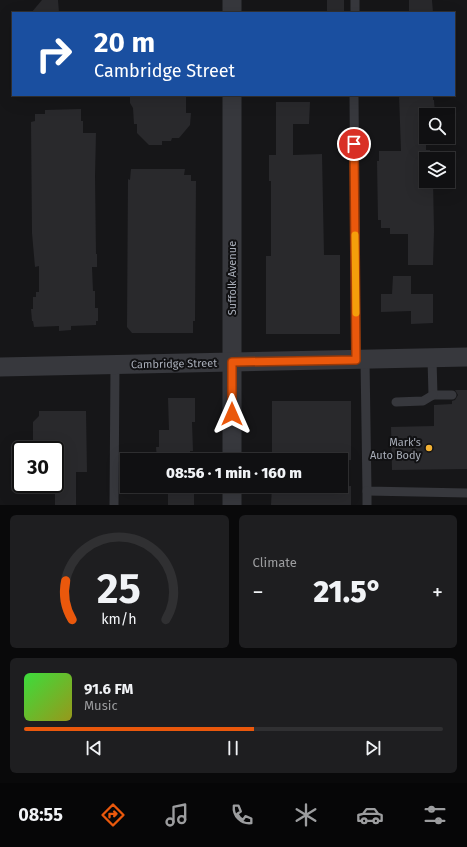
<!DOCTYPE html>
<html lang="en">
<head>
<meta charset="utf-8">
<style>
  body { margin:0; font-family:"Fira Sans",sans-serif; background:#1e1e20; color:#f1f3f6; height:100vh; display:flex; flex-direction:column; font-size:15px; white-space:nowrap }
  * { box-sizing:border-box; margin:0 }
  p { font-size:13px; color:#9c9d9f }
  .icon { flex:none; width:22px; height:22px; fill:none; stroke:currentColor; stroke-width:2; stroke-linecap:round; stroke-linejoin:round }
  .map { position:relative; height:505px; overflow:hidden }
  .side { display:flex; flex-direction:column; gap:10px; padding:10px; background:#09090a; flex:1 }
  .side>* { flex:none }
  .hud { position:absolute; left:12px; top:12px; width:443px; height:84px; border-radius:0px; box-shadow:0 4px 16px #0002,0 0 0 1px #303032; background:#1a4fa0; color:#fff; overflow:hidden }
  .tools { position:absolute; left:419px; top:108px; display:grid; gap:8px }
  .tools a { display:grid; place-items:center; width:36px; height:36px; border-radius:0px; background:#101012; box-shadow:0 4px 16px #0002,0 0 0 1px #303032; font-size:20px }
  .speed { position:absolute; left:12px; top:441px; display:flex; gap:8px; font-size:20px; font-weight:700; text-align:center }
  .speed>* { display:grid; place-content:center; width:52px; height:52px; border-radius:50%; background:#101012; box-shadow:0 4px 16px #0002,0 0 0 1px #303032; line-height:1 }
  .speed .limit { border:2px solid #111; border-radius:6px; background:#fff; color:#111 }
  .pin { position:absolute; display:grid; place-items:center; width:34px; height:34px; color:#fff; margin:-17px; border:2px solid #fff; border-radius:50%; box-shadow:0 1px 4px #0007 }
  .me { position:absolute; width:44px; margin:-22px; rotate:0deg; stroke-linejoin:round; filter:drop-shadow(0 0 3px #0008) }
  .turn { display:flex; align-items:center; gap:14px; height:84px; padding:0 16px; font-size:18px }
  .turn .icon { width:52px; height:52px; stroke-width:2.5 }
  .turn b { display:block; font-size:28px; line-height:34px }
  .big { font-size:30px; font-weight:800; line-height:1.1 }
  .side .card { flex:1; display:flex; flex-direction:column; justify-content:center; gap:6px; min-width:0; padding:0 14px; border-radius:6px; background:#1e1e20 }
  .side .dial { align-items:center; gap:0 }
  .dial svg { height:104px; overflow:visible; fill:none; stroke:#303032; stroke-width:7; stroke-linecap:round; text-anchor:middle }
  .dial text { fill:#f1f3f6; stroke:none }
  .song { display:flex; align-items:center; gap:12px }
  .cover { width:48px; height:48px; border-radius:6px; background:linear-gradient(135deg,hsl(120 70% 55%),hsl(60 70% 35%)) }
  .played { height:4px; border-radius:2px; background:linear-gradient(90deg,#ea580c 55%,#303032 55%) }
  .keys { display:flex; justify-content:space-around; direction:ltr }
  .heat { display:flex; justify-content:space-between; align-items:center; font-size:22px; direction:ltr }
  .side .tiles { flex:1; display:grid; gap:10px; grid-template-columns:1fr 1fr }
  .card:last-child { grid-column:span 2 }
  .trip { position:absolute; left:120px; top:453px; width:228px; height:40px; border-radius:0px; background:#101012; box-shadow:0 4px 16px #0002,0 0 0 1px #303032; font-weight:800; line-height:40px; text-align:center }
  .tab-bar { display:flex; height:64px; justify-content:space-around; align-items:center; background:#060607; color:#9c9d9f }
  .tab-bar .icon { width:28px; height:28px }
  .tab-bar .current { color:#ea580c }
  .tab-bar b { font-size:18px; color:#f1f3f6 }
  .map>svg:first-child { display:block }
  .building { fill:#29292c }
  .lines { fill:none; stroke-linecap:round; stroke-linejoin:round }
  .service { stroke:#37383d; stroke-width:9 }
  .minor { stroke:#37383d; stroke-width:19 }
  .route-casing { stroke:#983908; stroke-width:10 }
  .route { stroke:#ea580c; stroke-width:7 }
  .slow { stroke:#f59e0b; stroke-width:7 }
  .poi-dot { fill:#f2b134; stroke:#111113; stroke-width:1.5 }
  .labels { text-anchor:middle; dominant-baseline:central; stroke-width:4; stroke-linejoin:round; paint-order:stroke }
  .street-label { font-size:11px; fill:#a8adb8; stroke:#111113 }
  .poi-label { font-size:11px; fill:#a8adb8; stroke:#111113; text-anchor:end }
</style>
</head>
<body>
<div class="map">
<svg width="467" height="505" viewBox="0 0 467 505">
  <rect width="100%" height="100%" fill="#161618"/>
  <g class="building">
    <path d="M42,0H58L59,13H31Z"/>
    <rect x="327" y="0" width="17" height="13"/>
    <path d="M409,0H432L433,13H409Z"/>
    <path d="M130,95H186V113H191L190,125L179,138H172L171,141H162V145H149L137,133V124H134L133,108L130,103Z"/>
    <path d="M399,95H433V100H434L435,115H426V150H430V156H433V159H426V181H433L434,231L433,265H408V234H390V228H381V220H378L377,161H379V151H401Z"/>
    <path d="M276,102H310L309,124H293V155L322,154L324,255H340V334H266V256H271V181H269V155H276Z"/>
    <path d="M81,109V121H83V133H96L95,176L96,254H97V267H92L93,291H95V308H98V321H96V325L71,326V330L59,331V326L34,327L33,321H32L31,309H33V297H36V292H39V266L35,267L32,233L31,122L35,121V114H45V110Z"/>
    <path d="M131,169H185L184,175H191V181H196L195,321H193V333H132L127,327L128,179L130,180Z"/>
    <path d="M393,276H411V294H433V323L411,324V311L381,312V294H392Z"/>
    <path d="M455,390H467V469L392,470L391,427L434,426V405L452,404V401L455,400L458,395Z"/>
    <path d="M168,398H195V422H192L193,451H190V460H157L156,447H159V430H169Z"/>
    <rect x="272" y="401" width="79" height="59"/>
    <path d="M39,411H86L87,472H76V505H55V450H33V422L39,416Z"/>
    <path d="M272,486H351V505H271Z"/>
    <rect x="168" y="487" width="26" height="18"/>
  </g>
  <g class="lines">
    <g class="service">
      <path d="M355,13V0"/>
      <path d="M354,95L356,360"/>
      <path d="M432,359L433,395H452"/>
      <path d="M365,360L367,491L467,493"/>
      <path d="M396,402L423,401L433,395"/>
      <path d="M367,491V505"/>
      <path d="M114,505L115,365"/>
    </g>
    <g class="minor">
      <path d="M232,0V13"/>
      <path d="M232,95V460"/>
      <path d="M0,367L467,357"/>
      <path d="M232,486V505"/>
    </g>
  </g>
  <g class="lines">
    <g class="route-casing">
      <path id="route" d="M232,414V362L356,360L354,144"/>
    </g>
    <use href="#route" class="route"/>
    <path class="slow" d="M355,235L356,313"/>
  </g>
  <circle class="poi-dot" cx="429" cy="448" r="4"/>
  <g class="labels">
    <g class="street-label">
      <text transform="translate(232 278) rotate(-90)">Suffolk Avenue</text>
      <text transform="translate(174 364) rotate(-1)">Cambridge Street</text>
    </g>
    <g class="poi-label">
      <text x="421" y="442">Mark's<tspan x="421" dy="13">Auto Body</tspan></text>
    </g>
  </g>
</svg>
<div class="tools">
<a><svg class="icon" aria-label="search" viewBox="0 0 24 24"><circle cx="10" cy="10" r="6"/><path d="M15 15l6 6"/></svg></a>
<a><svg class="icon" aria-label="layers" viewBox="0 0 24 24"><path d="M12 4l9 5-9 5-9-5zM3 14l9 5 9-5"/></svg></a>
</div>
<div class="speed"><div class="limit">30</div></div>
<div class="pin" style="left:354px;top:144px;background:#d93025"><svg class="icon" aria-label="arrive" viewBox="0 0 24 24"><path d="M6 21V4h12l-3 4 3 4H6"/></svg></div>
<svg class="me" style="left:232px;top:414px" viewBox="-20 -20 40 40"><path d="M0-17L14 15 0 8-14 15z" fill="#ea580c" stroke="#fff" stroke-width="4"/></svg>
<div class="trip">08:56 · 1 min · 160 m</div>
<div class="hud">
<div class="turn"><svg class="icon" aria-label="right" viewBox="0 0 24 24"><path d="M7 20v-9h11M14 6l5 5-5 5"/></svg><div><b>20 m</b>Cambridge Street</div></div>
</div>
</div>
<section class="side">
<div class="tiles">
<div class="card dial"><svg viewBox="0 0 100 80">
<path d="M14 69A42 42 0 1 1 86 69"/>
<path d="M14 69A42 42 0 0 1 9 39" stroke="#ea580c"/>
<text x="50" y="56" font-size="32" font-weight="700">25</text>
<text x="50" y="72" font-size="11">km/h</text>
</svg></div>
<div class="card"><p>Climate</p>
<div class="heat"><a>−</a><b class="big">21.5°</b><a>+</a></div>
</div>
<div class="card">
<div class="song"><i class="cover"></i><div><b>91.6 FM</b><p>Music</p></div></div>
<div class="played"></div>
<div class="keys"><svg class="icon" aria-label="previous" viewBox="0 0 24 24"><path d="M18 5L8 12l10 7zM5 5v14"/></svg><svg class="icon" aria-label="pause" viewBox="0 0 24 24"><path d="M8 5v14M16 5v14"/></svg><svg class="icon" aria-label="next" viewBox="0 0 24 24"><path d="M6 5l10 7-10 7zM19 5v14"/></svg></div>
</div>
</div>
</section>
<nav class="tab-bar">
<b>08:55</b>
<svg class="icon current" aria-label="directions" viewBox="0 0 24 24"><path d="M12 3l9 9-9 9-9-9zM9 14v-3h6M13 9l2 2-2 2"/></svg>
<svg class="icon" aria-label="music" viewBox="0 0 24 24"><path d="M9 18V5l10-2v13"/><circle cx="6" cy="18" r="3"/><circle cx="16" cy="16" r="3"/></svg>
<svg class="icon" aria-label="phone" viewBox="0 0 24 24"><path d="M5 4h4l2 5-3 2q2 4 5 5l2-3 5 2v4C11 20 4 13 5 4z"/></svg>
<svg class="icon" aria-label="climate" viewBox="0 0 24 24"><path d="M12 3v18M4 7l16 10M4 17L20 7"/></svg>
<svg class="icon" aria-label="car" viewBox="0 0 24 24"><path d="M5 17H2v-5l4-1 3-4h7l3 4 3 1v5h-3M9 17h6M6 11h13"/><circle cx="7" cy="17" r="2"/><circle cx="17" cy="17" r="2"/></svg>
<svg class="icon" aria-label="filters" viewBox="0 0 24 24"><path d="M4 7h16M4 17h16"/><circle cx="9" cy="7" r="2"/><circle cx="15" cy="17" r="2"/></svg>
</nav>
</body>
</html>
